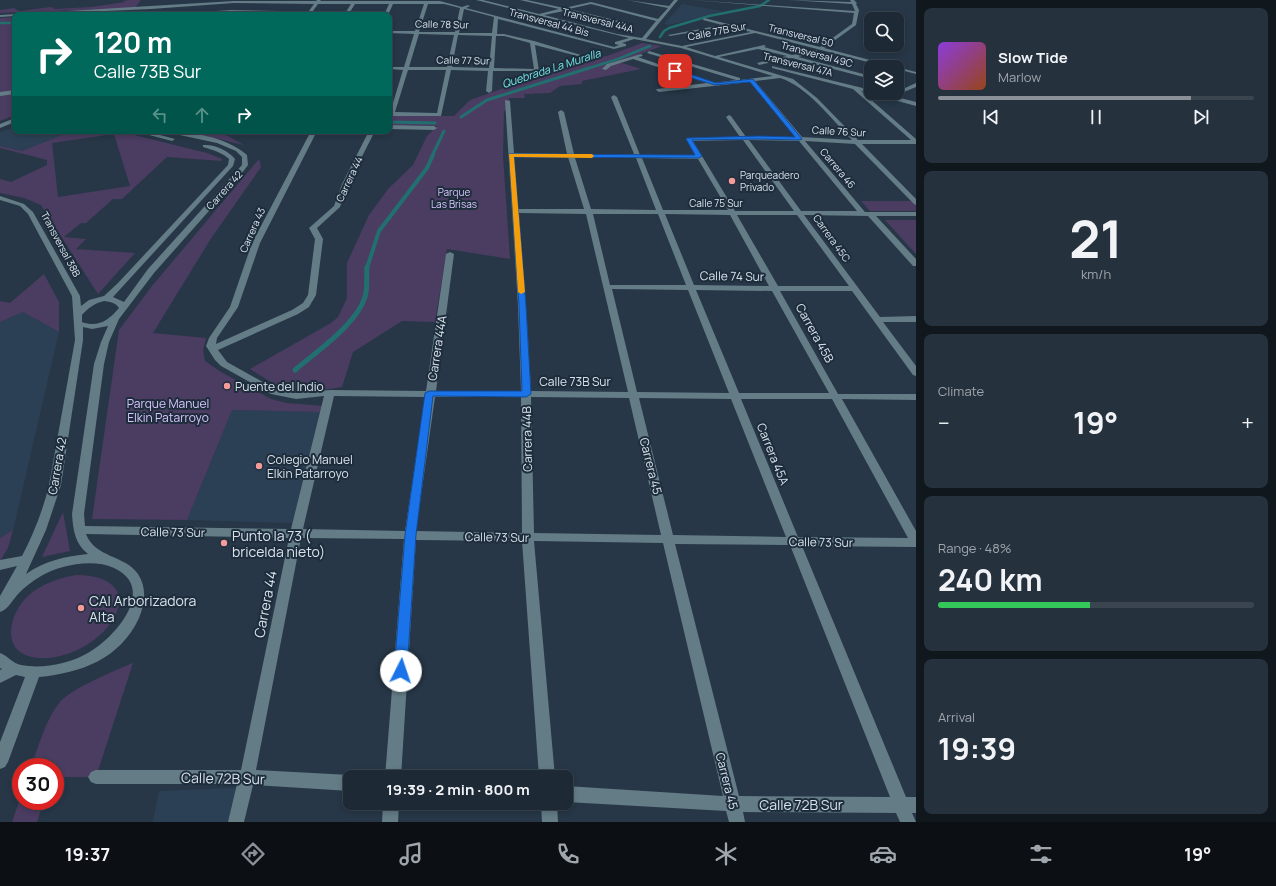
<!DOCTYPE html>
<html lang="en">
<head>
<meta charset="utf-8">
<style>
  body { margin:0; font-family:Manrope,sans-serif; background:#25313d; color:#f1f3f6; height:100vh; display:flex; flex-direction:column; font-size:15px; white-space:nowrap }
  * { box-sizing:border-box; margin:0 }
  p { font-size:13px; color:#a0a6ad }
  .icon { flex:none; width:22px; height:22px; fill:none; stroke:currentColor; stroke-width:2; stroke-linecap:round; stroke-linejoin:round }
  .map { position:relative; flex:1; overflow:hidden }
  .sheet { display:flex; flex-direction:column; gap:8px; padding:8px; background:#10171d; width:360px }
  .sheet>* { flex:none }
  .hud { position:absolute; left:12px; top:12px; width:380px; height:122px; border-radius:8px; box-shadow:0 2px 6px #0003,0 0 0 1px #3b4550; background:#00695c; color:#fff; overflow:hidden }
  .buttons { position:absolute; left:864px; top:12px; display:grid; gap:8px }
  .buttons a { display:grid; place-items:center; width:40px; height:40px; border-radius:8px; background:#1d2935; box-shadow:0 2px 6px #0003,0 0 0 1px #3b4550; font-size:20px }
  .speed { position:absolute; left:12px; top:758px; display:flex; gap:8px; font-size:20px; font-weight:700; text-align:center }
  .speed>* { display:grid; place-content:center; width:52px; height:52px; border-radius:50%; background:#1d2935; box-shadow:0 2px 6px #0003,0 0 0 1px #3b4550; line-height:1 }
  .speed .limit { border:6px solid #d22; background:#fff; color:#111 }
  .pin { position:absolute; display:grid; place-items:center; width:34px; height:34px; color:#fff; margin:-17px; border-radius:8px; box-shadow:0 2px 6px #0006 }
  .me { position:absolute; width:44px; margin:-22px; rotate:4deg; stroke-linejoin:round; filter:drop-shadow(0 0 3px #0008) }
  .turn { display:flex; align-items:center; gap:14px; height:84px; padding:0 16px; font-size:18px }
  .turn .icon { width:52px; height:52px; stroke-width:2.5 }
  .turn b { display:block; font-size:28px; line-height:34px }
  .lanes { display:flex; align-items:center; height:38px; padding:0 16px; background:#0003; justify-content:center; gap:20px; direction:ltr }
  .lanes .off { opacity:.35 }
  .big { font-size:30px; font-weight:700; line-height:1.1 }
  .sheet .tile { flex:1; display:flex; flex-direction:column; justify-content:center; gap:6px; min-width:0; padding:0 14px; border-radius:8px; background:#25313d }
  .sheet .dial { align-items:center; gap:0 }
  .dial b { font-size:52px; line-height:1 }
  .song { display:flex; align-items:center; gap:12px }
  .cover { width:48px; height:48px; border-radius:6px; background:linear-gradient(135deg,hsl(270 70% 55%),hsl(20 70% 35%)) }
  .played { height:4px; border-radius:2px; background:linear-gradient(90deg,#8c9099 80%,#3b4550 80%) }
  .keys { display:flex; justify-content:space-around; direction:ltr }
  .heat { display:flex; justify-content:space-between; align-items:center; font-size:22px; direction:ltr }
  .charge { height:6px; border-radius:3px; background:linear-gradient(90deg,#34c759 48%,#3b4550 0) }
  .trip { position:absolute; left:343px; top:770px; width:230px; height:40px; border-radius:8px; background:#1d2935; box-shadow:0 2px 6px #0003,0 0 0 1px #3b4550; font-weight:700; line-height:40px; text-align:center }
  .dock { display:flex; height:64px; justify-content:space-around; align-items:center; background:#0c1015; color:#a0a6ad }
  .dock .icon { width:28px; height:28px }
  .dock .active { color:#8c9099 }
  .dock b { font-size:18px; color:#f1f3f6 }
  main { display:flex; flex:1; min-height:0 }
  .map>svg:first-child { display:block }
  .built { fill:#2c4055 }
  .green { fill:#4b3c61; fill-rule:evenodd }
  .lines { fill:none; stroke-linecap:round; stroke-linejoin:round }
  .stream-far3 { stroke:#226f70; stroke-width:2.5 }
  .stream-far2 { stroke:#226f70; stroke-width:3 }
  .stream-far1 { stroke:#226f70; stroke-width:4 }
  .stream { stroke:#226f70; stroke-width:5 }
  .minor { fill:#637c86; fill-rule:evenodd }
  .route { fill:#1a73e8; stroke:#114b97 }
  .slow { fill:#f59e0b }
  .poi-dot { fill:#f59b99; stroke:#1e2d3c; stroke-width:1.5 }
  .labels { text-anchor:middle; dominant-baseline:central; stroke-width:4; stroke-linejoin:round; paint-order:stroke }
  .far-street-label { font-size:10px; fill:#d8e2ec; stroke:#1e2d3c }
  .far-poi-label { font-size:10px; fill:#d8e2ec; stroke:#1e2d3c; text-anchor:start }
  .far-park-label { font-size:10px; fill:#dbc5ff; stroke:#1e2d3c }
  .far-water-label { font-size:11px; font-style:italic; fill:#77e7e8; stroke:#1e2d3c }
  .street-label { font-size:12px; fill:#d8e2ec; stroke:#1e2d3c }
  .poi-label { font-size:12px; fill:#d8e2ec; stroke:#1e2d3c; text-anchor:start }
  .park-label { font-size:12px; fill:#dbc5ff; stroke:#1e2d3c }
  .near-poi-label { font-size:14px; fill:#d8e2ec; stroke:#1e2d3c; text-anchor:start }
  .near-street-label { font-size:14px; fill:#d8e2ec; stroke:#1e2d3c }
</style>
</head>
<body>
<main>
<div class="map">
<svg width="916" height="822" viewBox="0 0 916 822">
  <rect width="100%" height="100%" fill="#273747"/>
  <g class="built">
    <path d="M682,4L722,11L669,25L664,24Z"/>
    <path d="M15,127V131H72L22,151L0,146V132Z"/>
    <path d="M23,312L59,332L13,530L0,538V322Z"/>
    <path d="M232,410L322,412L293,523L187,520Z"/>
    <path d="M237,788L228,822H153L159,791Z"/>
  </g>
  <g class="green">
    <path d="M129,0H141L135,8L0,13V10L14,8L19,11L51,7L55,9L91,7L125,2L123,1Z"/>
    <path d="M15,17V115L0,121V18Z"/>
    <path d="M642,43L662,46L619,62L641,69L582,81V84L560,86L550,93L524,94L525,98H509L510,110L504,111L503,156L510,259L447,249L435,322L402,321L353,352L342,387C296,394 290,395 250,369L331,323L338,317L347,298V263L369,215L388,189L413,165L427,136L437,126L389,125V116H454L470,100L536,77V72H545L563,64L607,56Z"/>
    <path d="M72,131H118L207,153L222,159V161L167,157L122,199H113L86,223H81L64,237L86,239L76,249L135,253L98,294L41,205L24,198L0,193V179L11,182L47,165V160L0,148V146L22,151ZM114,134L130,186L58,197L52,143Z"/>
    <path d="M185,131H222V133L244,145Z"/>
    <path d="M259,159L261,167L210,240L153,333L206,338L203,350L205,361L221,372L271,399L287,403L324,406L322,412L232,410L187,520L92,519L119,330L152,286Z"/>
    <path d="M861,201H916V211H870Z"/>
    <path d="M885,220H916V254Z"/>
    <path d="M44,274L59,302V332L23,312L0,322V301L10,303Z"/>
    <path d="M63,512L70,551L42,557Z"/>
    <path d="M13,530L8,548L0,561V538Z"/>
    <path d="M76,575C162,576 103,662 38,658C0,655 7,615 29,595C43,583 59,578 76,575Z"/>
    <path d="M133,663L96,777H55V767H31C39,746 45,720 60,702C72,688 114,671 133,663Z"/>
    <path d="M21,796V801H44L37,822H12Z"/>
  </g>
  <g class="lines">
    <g class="stream-far3">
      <path d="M0,23H15"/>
      <path d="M660,37L664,31L669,28L709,16L760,6L769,0"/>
      <path d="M15,49L13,57L15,59"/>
      <path d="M586,69L618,59L650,46"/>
    </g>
    <g class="stream-far2">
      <path d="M461,117L487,100L589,68"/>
      <path d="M389,122L435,123"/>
      <path d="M432,156L444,131"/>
    </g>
    <path class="stream-far1" d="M367,268L379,231L427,168L433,155"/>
    <path class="stream" d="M295,370C317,351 356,325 365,297C368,288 366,276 367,267"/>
    <g class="minor">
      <path d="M317,0H321L320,1H440L462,7L468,5L470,6L466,8L614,47L619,45L615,44V42L629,38L476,0H483L539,14L559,9L520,0H527L564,8L591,2L658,19L668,8L627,0L669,6L674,0H678L646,39L682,46L751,32L725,26L723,27L670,36L668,35L722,25L703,20L704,18L820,47L852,24L854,13L691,0L855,11L852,4L789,0L851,2L850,0H854L857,3L856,4L859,10L856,25L824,48L916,72V74L897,69V67H887L755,33L686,47L715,56L764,45L766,46L764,47L792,55L816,50L818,52L798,57L871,76V79L792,58L759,65L757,63L787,56L758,49L719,57L793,79L817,98L858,140H911L853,89L772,68V66L871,90V93H881L916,102V106L861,91L916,139V144H862L916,199V205L914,204L855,144L805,141L865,212H916V216H876L916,259V266H913L868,216L804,215L880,317L916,316V322H883L916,366V376L913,375L852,291H780L838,394H916V400L842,399L916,531V547L802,546L906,797H916V813H912L916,822H900L896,813L743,812L745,822H729L726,811L566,802V786L723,796L663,543L534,541L555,777H539L522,541L416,540L401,777H385L404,539L301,538L256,770L350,775L354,777H350V791L253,785L244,822H228L237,784H96L91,782L88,777L91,772L96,770H241L289,538L86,534C95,558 125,555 138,574C147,588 145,603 139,618C120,659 81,673 39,677L8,762L5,767L0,769V742L25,677L16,675L0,683V670L2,669L0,668V653C8,656 12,663 21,665C42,669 68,664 86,654C113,640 159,589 114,568C98,561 79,563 63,567C47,571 31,581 19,593C13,599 8,610 0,612V596L17,566L0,570V560L22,556C34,533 43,510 49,485L75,340L72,296L28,214L20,206L0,200V196L24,204L33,212L80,296L81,306L89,300L104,296L118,283L228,165L229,159C221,152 213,150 203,147V145C214,144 228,150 235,159L233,166L113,297L124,302L148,269L242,165V157L236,151L217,143L161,131C189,131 225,136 247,155L248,165L239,177L154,273L119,319L109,342L104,364L84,514L85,526L291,529L324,396L296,399L271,394L221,366L215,360L206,346L209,338L230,307L252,243L311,131H317L260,243L238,307L217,338L216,344L292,310L303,303L308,295L315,239L309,228L334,206L342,184L369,131H375L348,184L340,207L317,228L323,239L316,295L309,307L298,314L218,350L227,362L277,390L296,393L330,390L426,391L446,254L450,252L454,254L436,391H521L518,306L505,100L510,101L514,153L567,154L558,112L561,110L564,112L574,154H634L611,97L614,95L617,97L640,155H696L686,139L687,138L740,137L726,117L729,115L731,116L746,137H796L750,82L659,92L656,90L657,89L707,83L633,59L611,66L606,70L602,69L607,64L641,54L643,56L638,57L713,83L736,80L647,53L649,51L740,78V80L773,76L681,48L634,39L622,43L626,44V46L614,49L498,19L497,34H504L534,41L591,58L589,59L535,45L539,71H493L492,91L489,93L486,91L488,71L451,70L441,116H389L403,70L389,69V67H404L414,34L389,33V31H415L424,4H393L388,15H384L389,4H355L348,15H344L351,4H318L310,15H306L314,4L234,3L151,9L15,15V16L0,17V15L234,1H316ZM428,4H444L460,8L455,32H419ZM591,4L656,21L642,38L617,34L544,15L564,11L625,24L627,23L569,9ZM464,9L494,17L492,33H459ZM419,34L454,35L447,67H409ZM458,35L492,36L489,68L452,67ZM496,36H504L530,43L534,69L494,68ZM408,70H446L437,113L395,112ZM780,78C807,86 832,120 852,140L802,137L755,81ZM743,140L794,211H735L693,141ZM749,140L799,141L857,211H801ZM514,157H568L584,209H518ZM575,158H636L656,210L591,209ZM642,158L698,159L728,210H663ZM519,213L586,214L628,392L531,391L526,306ZM593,214H658L686,285H610ZM665,214L730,215L769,286L694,285ZM737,215H797L849,286H778ZM612,289L688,290L729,393L637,392ZM696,290L772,291L829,393H739ZM104,301C110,302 115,302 119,308C109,320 98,328 82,322V315C88,308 95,303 104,301ZM108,326L101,342L94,364L72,514C73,530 75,544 88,554C66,556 44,561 26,574L46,530L61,485L83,340V327L92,329ZM334,396L425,397L405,531L303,529ZM435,397H521L522,533L416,531ZM531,397L629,398L661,535L534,533ZM639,398L731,399L786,537L673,535ZM741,399H832L908,538L798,537ZM675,544L790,545L890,797L739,796Z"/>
      <path d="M231,10L277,11L172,15L174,14Z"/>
      <path d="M916,83V87L899,94L894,93Z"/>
      <path d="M15,90V94L0,96V92Z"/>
      <path d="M15,118V122L0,128V124Z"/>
      <path d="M389,125L434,126L437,128L434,130L389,129Z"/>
      <path d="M134,131H145L175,139L172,141Z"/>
      <path d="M383,803H399L398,822H382Z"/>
      <path d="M541,803H557L558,822H542Z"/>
    </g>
  </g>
  <path class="route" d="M675,69L716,83L753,79L802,139L800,140L759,139L692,140L702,156L699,158L514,157L526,306L531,394L526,397L433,396L416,535L407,671L405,675L401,677L396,675L394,671L405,535L425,393L429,391H522L519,306L509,154L695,155L686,139L687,138L759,136L795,137L750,82L715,85L673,72Z"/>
  <path class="slow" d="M509,154H592L594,156L592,158L514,157L525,292L521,294L518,292Z"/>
  <g class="poi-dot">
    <circle cx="732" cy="181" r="4"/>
    <circle cx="227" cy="386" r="4"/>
    <circle cx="259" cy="466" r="4"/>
    <circle cx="224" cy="543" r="4"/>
    <circle cx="81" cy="608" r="4"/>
  </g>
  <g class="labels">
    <g class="far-street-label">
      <text transform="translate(598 20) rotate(14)">Transversal 44A</text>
      <text transform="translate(549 22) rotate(15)">Transversal 44 Bis</text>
      <text transform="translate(442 24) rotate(1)">Calle 78 Sur</text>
      <text transform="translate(717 31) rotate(-11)">Calle 77B Sur</text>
      <text transform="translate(801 35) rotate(14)">Transversal 50</text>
      <text transform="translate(817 54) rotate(15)">Transversal 49C</text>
      <text transform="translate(463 60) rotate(1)">Calle 77 Sur</text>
      <text transform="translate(798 64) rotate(14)">Transversal 47A</text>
      <text transform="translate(839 131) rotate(3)">Calle 76 Sur</text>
      <text transform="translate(838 168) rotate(50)">Carrera 46</text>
      <text transform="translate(349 179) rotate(-65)">Carrera 44</text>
      <text transform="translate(224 190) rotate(-48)">Carrera 42</text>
      <text x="716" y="203">Calle 75 Sur</text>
      <text transform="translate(252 230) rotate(-66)">Carrera 43</text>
      <text transform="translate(832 238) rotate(54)">Carrera 45C</text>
      <text transform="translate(61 244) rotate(62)">Transversal 38B</text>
    </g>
    <g class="far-poi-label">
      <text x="740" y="175">Parqueadero<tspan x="740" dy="12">Privado</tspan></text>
    </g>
    <g class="far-park-label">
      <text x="454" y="192">Parque<tspan x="454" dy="12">Las Brisas</tspan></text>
    </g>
    <g class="far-water-label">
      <text transform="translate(551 68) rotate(-18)">Quebrada La Muralla</text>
    </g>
    <g class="street-label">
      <text transform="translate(732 276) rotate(1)">Calle 74 Sur</text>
      <text transform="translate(815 333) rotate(61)">Carrera 45B</text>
      <text transform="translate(437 348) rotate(-81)">Carrera 44A</text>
      <text x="575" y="381">Calle 73B Sur</text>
      <text transform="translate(527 439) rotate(-91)">Carrera 44B</text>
      <text transform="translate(773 454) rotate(68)">Carrera 45A</text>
      <text transform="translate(57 466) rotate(-80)">Carrera 42</text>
      <text transform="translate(651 466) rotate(76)">Carrera 45</text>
      <text transform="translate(173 532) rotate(1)">Calle 73 Sur</text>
      <text transform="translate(497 537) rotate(1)">Calle 73 Sur</text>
      <text transform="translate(821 542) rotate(1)">Calle 73 Sur</text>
      <text transform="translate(727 781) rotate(76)">Carrera 45</text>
    </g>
    <g class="poi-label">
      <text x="235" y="386">Puente del Indio</text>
      <text x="267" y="459">Colegio Manuel<tspan x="267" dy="14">Elkin Patarroyo</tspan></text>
    </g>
    <g class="park-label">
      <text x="168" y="403">Parque Manuel<tspan x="168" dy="14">Elkin Patarroyo</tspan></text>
    </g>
    <g class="near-poi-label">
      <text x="232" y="535">Punto la 73 (<tspan x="232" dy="16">bricelda nieto)</tspan></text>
      <text x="89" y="600">CAI Arborizadora<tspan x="89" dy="16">Alta</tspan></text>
    </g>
    <g class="near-street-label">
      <text transform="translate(265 604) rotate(-79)">Carrera 44</text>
      <text transform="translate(223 778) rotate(1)">Calle 72B Sur</text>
      <text x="801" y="804">Calle 72B Sur</text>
    </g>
  </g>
</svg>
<div class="buttons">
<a><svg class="icon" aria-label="search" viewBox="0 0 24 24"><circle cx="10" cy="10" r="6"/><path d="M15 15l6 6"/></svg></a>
<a><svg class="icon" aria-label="layers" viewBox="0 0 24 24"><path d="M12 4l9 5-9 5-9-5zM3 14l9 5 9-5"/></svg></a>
</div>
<div class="speed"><div class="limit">30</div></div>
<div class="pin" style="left:675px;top:71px;background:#d93025"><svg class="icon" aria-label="arrive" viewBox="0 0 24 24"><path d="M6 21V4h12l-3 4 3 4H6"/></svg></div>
<svg class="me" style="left:401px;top:671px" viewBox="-20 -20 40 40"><circle r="19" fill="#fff"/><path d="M0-13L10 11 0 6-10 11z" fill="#1a73e8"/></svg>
<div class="trip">19:39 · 2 min · 800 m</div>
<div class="hud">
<div class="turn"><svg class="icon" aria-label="right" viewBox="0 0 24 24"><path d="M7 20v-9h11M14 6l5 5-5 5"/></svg><div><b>120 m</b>Calle 73B Sur</div></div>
<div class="lanes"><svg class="icon off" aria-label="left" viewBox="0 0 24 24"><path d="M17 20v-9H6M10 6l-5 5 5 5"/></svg><svg class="icon off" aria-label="ahead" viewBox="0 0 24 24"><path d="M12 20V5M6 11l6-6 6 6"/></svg><svg class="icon" aria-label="right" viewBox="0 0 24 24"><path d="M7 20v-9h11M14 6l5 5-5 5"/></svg></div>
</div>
</div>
<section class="sheet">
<div class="tile">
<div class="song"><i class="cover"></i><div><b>Slow Tide</b><p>Marlow</p></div></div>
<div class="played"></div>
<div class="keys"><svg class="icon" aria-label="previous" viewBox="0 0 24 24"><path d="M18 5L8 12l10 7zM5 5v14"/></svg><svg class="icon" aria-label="pause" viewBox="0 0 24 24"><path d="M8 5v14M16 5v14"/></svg><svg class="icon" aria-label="next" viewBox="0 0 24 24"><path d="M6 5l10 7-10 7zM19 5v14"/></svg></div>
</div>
<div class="tile dial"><b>21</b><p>km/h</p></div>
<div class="tile"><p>Climate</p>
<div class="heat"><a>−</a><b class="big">19°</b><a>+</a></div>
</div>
<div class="tile"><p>Range · 48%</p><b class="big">240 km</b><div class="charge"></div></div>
<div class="tile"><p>Arrival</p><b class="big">19:39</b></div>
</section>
</main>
<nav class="dock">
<b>19:37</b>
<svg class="icon active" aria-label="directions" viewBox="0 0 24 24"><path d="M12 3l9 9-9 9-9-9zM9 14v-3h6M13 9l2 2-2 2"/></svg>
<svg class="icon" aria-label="music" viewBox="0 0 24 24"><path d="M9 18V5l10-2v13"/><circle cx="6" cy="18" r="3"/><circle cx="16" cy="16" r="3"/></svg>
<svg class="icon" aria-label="phone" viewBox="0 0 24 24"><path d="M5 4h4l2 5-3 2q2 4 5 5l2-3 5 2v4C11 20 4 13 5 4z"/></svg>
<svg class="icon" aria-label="climate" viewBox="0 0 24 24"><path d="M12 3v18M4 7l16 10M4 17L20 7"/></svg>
<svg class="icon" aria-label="car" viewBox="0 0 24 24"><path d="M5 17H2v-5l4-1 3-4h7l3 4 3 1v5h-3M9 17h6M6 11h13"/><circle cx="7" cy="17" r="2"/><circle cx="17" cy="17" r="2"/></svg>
<svg class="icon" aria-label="filters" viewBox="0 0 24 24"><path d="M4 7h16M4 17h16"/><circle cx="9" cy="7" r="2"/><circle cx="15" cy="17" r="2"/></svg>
<b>19°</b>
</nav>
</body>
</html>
